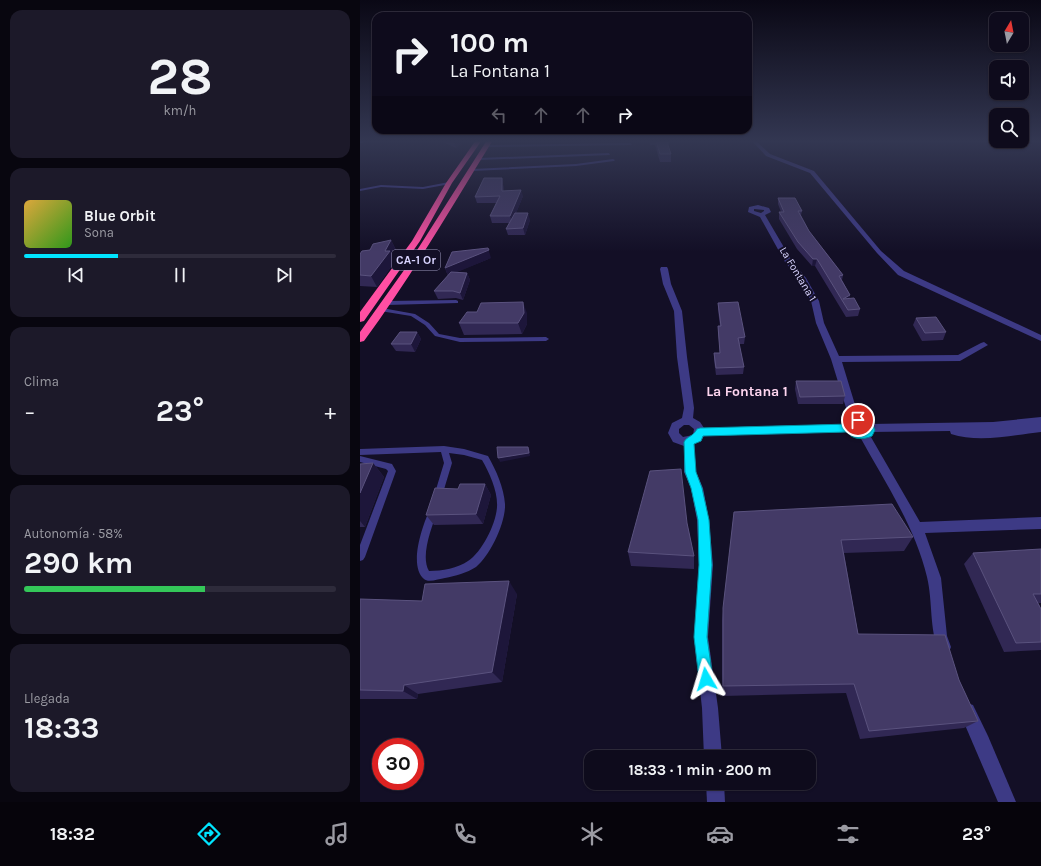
<!DOCTYPE html>
<html lang="es">
<head>
<meta charset="utf-8">
<style>
  body { margin:0; font-family:Karla,sans-serif; background:#1c1929; color:#f1f3f6; height:100vh; display:flex; flex-direction:column; font-size:15px; white-space:nowrap }
  * { box-sizing:border-box; margin:0 }
  p { font-size:13px; color:#9b9ba3 }
  .icon { flex:none; width:22px; height:22px; fill:none; stroke:currentColor; stroke-width:2; stroke-linecap:round; stroke-linejoin:round }
  .map { position:relative; flex:1; overflow:hidden }
  .details { display:flex; flex-direction:column; gap:10px; padding:10px; background:#08060f; width:360px }
  .details>* { flex:none }
  .guide { position:absolute; left:12px; top:12px; width:380px; height:122px; border-radius:12px; box-shadow:0 1px 3px #0004,0 0 0 1px #2e2b3b; background:#0e0b1c; color:#f1f3f6; overflow:hidden }
  .needle { width:26px; rotate:10deg }
  .buttons { position:absolute; left:629px; top:12px; display:grid; gap:8px }
  .buttons a { display:grid; place-items:center; width:40px; height:40px; border-radius:8px; background:#0e0b1c; box-shadow:0 1px 3px #0004,0 0 0 1px #2e2b3b; font-size:20px }
  .speed { position:absolute; left:12px; top:738px; display:flex; gap:8px; font-size:20px; font-weight:700; text-align:center }
  .speed>* { display:grid; place-content:center; width:52px; height:52px; border-radius:50%; background:#0e0b1c; box-shadow:0 1px 3px #0004,0 0 0 1px #2e2b3b; line-height:1 }
  .speed .limit { border:6px solid #d22; background:#fff; color:#111 }
  .pin { position:absolute; display:grid; place-items:center; width:34px; height:34px; color:#fff; margin:-17px; border:2px solid #fff; border-radius:50%; box-shadow:0 1px 4px #0007 }
  .me { position:absolute; width:44px; margin:-22px; rotate:353deg; stroke-linejoin:round; filter:drop-shadow(0 0 3px #0008) }
  .turn { display:flex; align-items:center; gap:14px; height:84px; padding:0 12px; font-size:18px }
  .turn .icon { width:52px; height:52px; stroke-width:2.5 }
  .turn b { display:block; font-size:28px; line-height:34px }
  .lanes { display:flex; align-items:center; height:38px; padding:0 12px; background:#0003; justify-content:center; gap:20px; direction:ltr }
  .lanes .off { opacity:.35 }
  .big { font-size:30px; font-weight:700; line-height:1.1 }
  .details .tile { flex:1; display:flex; flex-direction:column; justify-content:center; gap:6px; min-width:0; padding:0 14px; border-radius:12px; background:#1c1929 }
  .details .dial { align-items:center; gap:0 }
  .dial b { font-size:52px; line-height:1 }
  .song { display:flex; align-items:center; gap:12px }
  .cover { width:48px; height:48px; border-radius:6px; background:linear-gradient(135deg,hsl(40 70% 55%),hsl(110 70% 35%)) }
  .played { height:4px; border-radius:2px; background:linear-gradient(90deg,#00e5ff 30%,#2e2b3b 30%) }
  .keys { display:flex; justify-content:space-around; direction:ltr }
  .heat { display:flex; justify-content:space-between; align-items:center; font-size:22px; direction:ltr }
  .charge { height:6px; border-radius:3px; background:linear-gradient(90deg,#34c759 58%,#2e2b3b 0) }
  .trip { position:absolute; left:224px; top:750px; width:232px; height:40px; border-radius:12px; background:#0e0b1c; box-shadow:0 1px 3px #0004,0 0 0 1px #2e2b3b; font-weight:700; line-height:40px; text-align:center }
  .tabs { display:flex; height:64px; justify-content:space-around; align-items:center; background:#06040b; color:#9b9ba3 }
  .tabs .icon { width:28px; height:28px }
  .tabs .active { color:#00e5ff }
  .tabs b { font-size:18px; color:#f1f3f6 }
  main { display:flex; flex:1; min-height:0 }
  .map>svg:first-child { display:block }
  .lines { fill:none; stroke-linecap:round; stroke-linejoin:round }
  .lane { fill:#3d3a85; fill-rule:evenodd }
  .street { fill:#3d3a85; fill-rule:evenodd }
  .secondary { fill:#6f6bff; fill-rule:evenodd }
  .highway { fill:#ff4fa3; fill-rule:evenodd }
  .wall { fill:#312854 }
  .shaded-wall { fill:#1d163a }
  .building { fill:#433a66; stroke:#5a527e }
  .route { fill:#00e5ff; stroke:#0095a6 }
  .labels { text-anchor:middle; dominant-baseline:central; stroke-width:4; stroke-linejoin:round; paint-order:stroke }
  .far-street-label { font-size:11px; fill:#d9d4ff; stroke:#130f26 }
  .shield { fill:#130f26; stroke:#9e99be; stroke-width:1 }
  .shield-label { font-size:12px; font-weight:bold; fill:#d9d4ff }
  .neighbourhood-label { font-size:14px; font-weight:bold; fill:#ffd6f0; stroke:#130f26 }
</style>
</head>
<body>
<main>
<section class="details">
<div class="tile dial"><b>28</b><p>km/h</p></div>
<div class="tile">
<div class="song"><i class="cover"></i><div><b>Blue Orbit</b><p>Sona</p></div></div>
<div class="played"></div>
<div class="keys"><svg class="icon" aria-label="previous" viewBox="0 0 24 24"><path d="M18 5L8 12l10 7zM5 5v14"/></svg><svg class="icon" aria-label="pause" viewBox="0 0 24 24"><path d="M8 5v14M16 5v14"/></svg><svg class="icon" aria-label="next" viewBox="0 0 24 24"><path d="M6 5l10 7-10 7zM19 5v14"/></svg></div>
</div>
<div class="tile"><p>Clima</p>
<div class="heat"><a>−</a><b class="big">23°</b><a>+</a></div>
</div>
<div class="tile"><p>Autonomía · 58%</p><b class="big">290 km</b><div class="charge"></div></div>
<div class="tile"><p>Llegada</p><b class="big">18:33</b></div>
</section>
<div class="map">
<svg width="681" height="802" viewBox="0 0 681 802">
  <rect width="100%" height="100%" fill="#130f26"/>
  <g class="lines">
    <g class="lane">
      <path d="M271,143L272,145L126,147L124,146L126,145Z"/>
      <path d="M249,153L250,155L119,160L117,159L119,158Z"/>
      <path d="M253,159L255,160L254,161L216,166L112,171L110,170L112,169L216,164Z"/>
      <path d="M89,182L91,183L90,184L63,189L21,187L0,191V189L21,185L63,187Z"/>
      <path d="M96,300L98,301V303L27,305L24,303L27,301Z"/>
      <path d="M22,308L55,314L69,323L79,334L100,338L186,337L189,339L186,341L100,342L75,336L65,325L51,316L20,311L19,310Z"/>
      <path d="M84,446L104,449L128,456C136,470 144,488 145,504C146,522 130,556 116,567C107,573 95,576 85,578C79,579 68,583 64,579C48,566 63,524 70,509L73,508L76,509L77,512C72,527 60,556 69,571C82,571 98,568 108,561C122,552 136,524 137,507C138,492 130,474 122,460L104,455L89,453L92,463L82,496L81,499L78,500L75,499L74,496L84,463L81,452L0,455V449Z"/>
      <path d="M0,456L32,464L36,471L5,557L3,560L0,561V545L28,471L26,469L0,462Z"/>
    </g>
    <g class="street">
      <path d="M391,140H395L410,154L454,171L521,251L544,271L681,335V341L538,275L517,253L450,173L406,156Z"/>
      <path d="M398,205L409,208L411,212L405,215L432,261L446,278L459,301L464,323L479,356L598,355L621,343L624,342L628,345L600,361L482,362L500,421L499,424H491L471,359L456,323L451,301L439,279L425,262L400,217L388,212L389,207ZM394,209L404,210V211L401,213L394,211Z"/>
      <path d="M301,267H307L308,269L311,284L322,311L327,357L334,408L333,418L340,422L344,428L490,424L494,425L495,428L494,431L490,432L344,436L341,441L334,444L336,472L343,488L349,520L353,565L348,637L358,708L362,757H344L342,708L334,637L339,565L337,520L331,488L324,472V446L313,442L308,433L312,423L322,418L324,408L317,357L314,311L303,284L300,269ZM324,425H329L334,429L333,435L323,437L319,433V429Z"/>
      <path d="M681,417V432C653,435 619,443 591,434L590,431L510,432L506,431L505,428L506,425L510,424L633,422Z"/>
      <path d="M504,431L508,432L560,522L681,517V529L565,533L581,578L587,636L591,647L589,652L584,654L579,652C569,628 573,602 567,577C555,526 524,481 499,435L500,432Z"/>
      <path d="M607,703L613,705L628,736L656,802H638L599,711L601,705Z"/>
      <path d="M346,783H364L365,802H347Z"/>
    </g>
    <path class="secondary" d="M4,140H11L0,143V141Z"/>
    <g class="highway">
      <path d="M116,140H122L92,183L60,241L4,321L0,322V312L52,241L86,183Z"/>
      <path d="M127,140H133C91,208 51,277 4,341L0,342V332L47,266Z"/>
    </g>
  </g>
  <g class="wall">
    <path d="M78,140H104L96,148Z"/>
    <path d="M279,140H308V145L311,154V162H300L295,145H290L289,141H280Z"/>
    <path d="M142,178L143,184L144,191L163,196L156,213L170,220L165,235H148L146,229L149,223H132L130,216L136,203H117L115,197Z"/>
    <path d="M418,198L442,211L441,215L449,231L483,275L482,280L490,295L489,299L500,309L498,316L486,317L455,266H452L437,249L419,219V212H421L418,204Z"/>
    <path d="M31,240L36,250L33,256L35,261L17,287L0,286V254L10,250Z"/>
    <path d="M131,258L96,272L107,273L110,280L103,300L96,298L78,299L74,291L88,276L85,268Z"/>
    <path d="M358,303L385,337L384,344H379L384,367L383,374L356,375L354,360V353H360L358,332V326H360L358,310Z"/>
    <path d="M167,313V324L162,334L104,335L99,323Z"/>
    <path d="M556,318L586,332L583,340L562,341L553,325Z"/>
    <path d="M57,332L61,339L55,352L36,351L31,344Z"/>
    <path d="M436,381L485,396L483,404H438L435,389Z"/>
    <path d="M13,463L24,477L5,527H0V464Z"/>
    <path d="M125,484L131,495L123,524L74,525L66,515L98,489Z"/>
    <path d="M374,512L553,537L544,551L484,553L498,634L599,680L618,721L604,728L500,739L486,693L362,696V620Z"/>
    <path d="M327,523L334,556V569L271,566L268,552Z"/>
    <path d="M681,549V603H678L681,609V650L644,652L604,564L613,553Z"/>
    <path d="M157,594L142,682L58,694L57,699H0V599L62,601Z"/>
  </g>
  <g class="shaded-wall">
    <path d="M95,140H104L96,148L94,141Z"/>
    <path d="M142,178L143,184L144,198L142,191Z"/>
    <path d="M161,190L163,196L152,223L150,216Z"/>
    <path d="M168,213L170,220L165,235L163,228Z"/>
    <path d="M31,240L36,250L33,256L35,261L17,287L11,276Z"/>
    <path d="M128,248L131,258L88,276L85,268Z"/>
    <path d="M453,259H457L455,266H452Z"/>
    <path d="M107,273L110,280L103,300L100,293Z"/>
    <path d="M490,295L488,302L483,299Z"/>
    <path d="M163,302L167,313V324L162,334L158,323Z"/>
    <path d="M57,332L61,339L55,352L51,344Z"/>
    <path d="M168,447L170,451V456L140,462L138,458Z"/>
    <path d="M13,463L24,477L5,527L0,521V493Z"/>
    <path d="M125,484L131,495L123,524L116,514Z"/>
    <path d="M149,581L157,594L142,682L132,672Z"/>
    <path d="M44,685L58,694L57,699L43,691Z"/>
  </g>
  <g class="building">
    <path d="M296,140H308V145L311,154H300Z"/>
    <path d="M124,178H142V191L161,190L150,216H130L140,196L115,197Z"/>
    <path d="M418,198H435L442,211H438L449,231L483,275L479,276L490,295L483,299L494,298L500,309L488,310L457,259H453L438,242L419,212H424Z"/>
    <path d="M155,213H168L163,228L146,229Z"/>
    <path d="M31,240L25,251H30L11,276L0,275V254L2,251L10,250L13,244Z"/>
    <path d="M128,248L129,250L85,268L92,252Z"/>
    <path d="M91,272L107,273L100,293L93,291H74Z"/>
    <path d="M163,302L164,313L158,323H99L107,312H117L121,303Z"/>
    <path d="M378,302L385,337L378,338L384,367L356,368L354,353H360L358,326H361L358,303Z"/>
    <path d="M576,317L586,332L565,333L556,318Z"/>
    <path d="M40,332H57L51,344H31Z"/>
    <path d="M436,381H481L485,396L440,397Z"/>
    <path d="M137,447H168L169,453L138,458Z"/>
    <path d="M13,463L0,493V464Z"/>
    <path d="M321,469L327,523L334,556L268,552L290,471Z"/>
    <path d="M100,484H125L116,514L66,515L75,488L98,489Z"/>
    <path d="M532,504L553,537L481,540L498,634L585,635L599,680L618,721L509,731L494,684L363,686V608L374,512Z"/>
    <path d="M681,549V594H673L681,609V642L656,643L613,553Z"/>
    <path d="M149,581L132,672L44,685L43,691L0,690V599L62,601L65,584Z"/>
  </g>
  <linearGradient id="sky" x2="0" y2="1"><stop stop-color="#0a0815"/><stop offset="0.56" stop-color="#333752"/><stop offset="1" stop-color="#333752" stop-opacity="0"/></linearGradient>
  <rect width="681" height="252" fill="url(#sky)"/>
  <path class="route" d="M498,417L512,423L515,430L512,436C503,440 493,440 487,432L343,436L341,441L334,444L336,472L342,488L349,520L352,565L347,637L353,679L351,684L346,686L341,684L339,679L334,637L339,565L338,520L331,488L325,472L324,442C327,436 333,437 337,429L340,428L490,424C496,426 497,431 503,432L505,430V428L495,423L494,420Z"/>
  <g class="labels">
    <g class="far-street-label">
      <text transform="translate(438 274) rotate(59)">La Fontana 1</text>
    </g>
    <rect class="shield" x="32" y="250" width="48" height="20" rx="3"/>
    <g class="shield-label">
      <text x="56" y="260">CA-1 Or</text>
    </g>
    <g class="neighbourhood-label">
      <text x="387" y="391">La Fontana 1</text>
    </g>
  </g>
</svg>
<div class="buttons">
<a><svg class="needle" viewBox="-14 -14 28 28"><path d="M0-13l5 13h-10z" fill="#e53935"/><path d="M0 13l5-13h-10z" fill="#9b9ba3"/></svg></a>
<a><svg class="icon" aria-label="sound" viewBox="0 0 24 24"><path d="M4 9h4l5-4v14l-5-4H4zM17 9q2 3 0 6"/></svg></a>
<a><svg class="icon" aria-label="search" viewBox="0 0 24 24"><circle cx="10" cy="10" r="6"/><path d="M15 15l6 6"/></svg></a>
</div>
<div class="speed"><div class="limit">30</div></div>
<div class="pin" style="left:498px;top:420px;background:#d93025"><svg class="icon" aria-label="arrive" viewBox="0 0 24 24"><path d="M6 21V4h12l-3 4 3 4H6"/></svg></div>
<svg class="me" style="left:346px;top:679px" viewBox="-20 -20 40 40"><path d="M0-17L14 15 0 8-14 15z" fill="#00e5ff" stroke="#fff" stroke-width="4"/></svg>
<div class="trip">18:33 · 1 min · 200 m</div>
<div class="guide">
<div class="turn"><svg class="icon" aria-label="right" viewBox="0 0 24 24"><path d="M7 20v-9h11M14 6l5 5-5 5"/></svg><div><b>100 m</b>La Fontana 1</div></div>
<div class="lanes"><svg class="icon off" aria-label="left" viewBox="0 0 24 24"><path d="M17 20v-9H6M10 6l-5 5 5 5"/></svg><svg class="icon off" aria-label="ahead" viewBox="0 0 24 24"><path d="M12 20V5M6 11l6-6 6 6"/></svg><svg class="icon off" aria-label="ahead" viewBox="0 0 24 24"><path d="M12 20V5M6 11l6-6 6 6"/></svg><svg class="icon" aria-label="right" viewBox="0 0 24 24"><path d="M7 20v-9h11M14 6l5 5-5 5"/></svg></div>
</div>
</div>
</main>
<nav class="tabs">
<b>18:32</b>
<svg class="icon active" aria-label="directions" viewBox="0 0 24 24"><path d="M12 3l9 9-9 9-9-9zM9 14v-3h6M13 9l2 2-2 2"/></svg>
<svg class="icon" aria-label="music" viewBox="0 0 24 24"><path d="M9 18V5l10-2v13"/><circle cx="6" cy="18" r="3"/><circle cx="16" cy="16" r="3"/></svg>
<svg class="icon" aria-label="phone" viewBox="0 0 24 24"><path d="M5 4h4l2 5-3 2q2 4 5 5l2-3 5 2v4C11 20 4 13 5 4z"/></svg>
<svg class="icon" aria-label="climate" viewBox="0 0 24 24"><path d="M12 3v18M4 7l16 10M4 17L20 7"/></svg>
<svg class="icon" aria-label="car" viewBox="0 0 24 24"><path d="M5 17H2v-5l4-1 3-4h7l3 4 3 1v5h-3M9 17h6M6 11h13"/><circle cx="7" cy="17" r="2"/><circle cx="17" cy="17" r="2"/></svg>
<svg class="icon" aria-label="filters" viewBox="0 0 24 24"><path d="M4 7h16M4 17h16"/><circle cx="9" cy="7" r="2"/><circle cx="15" cy="17" r="2"/></svg>
<b>23°</b>
</nav>
</body>
</html>
